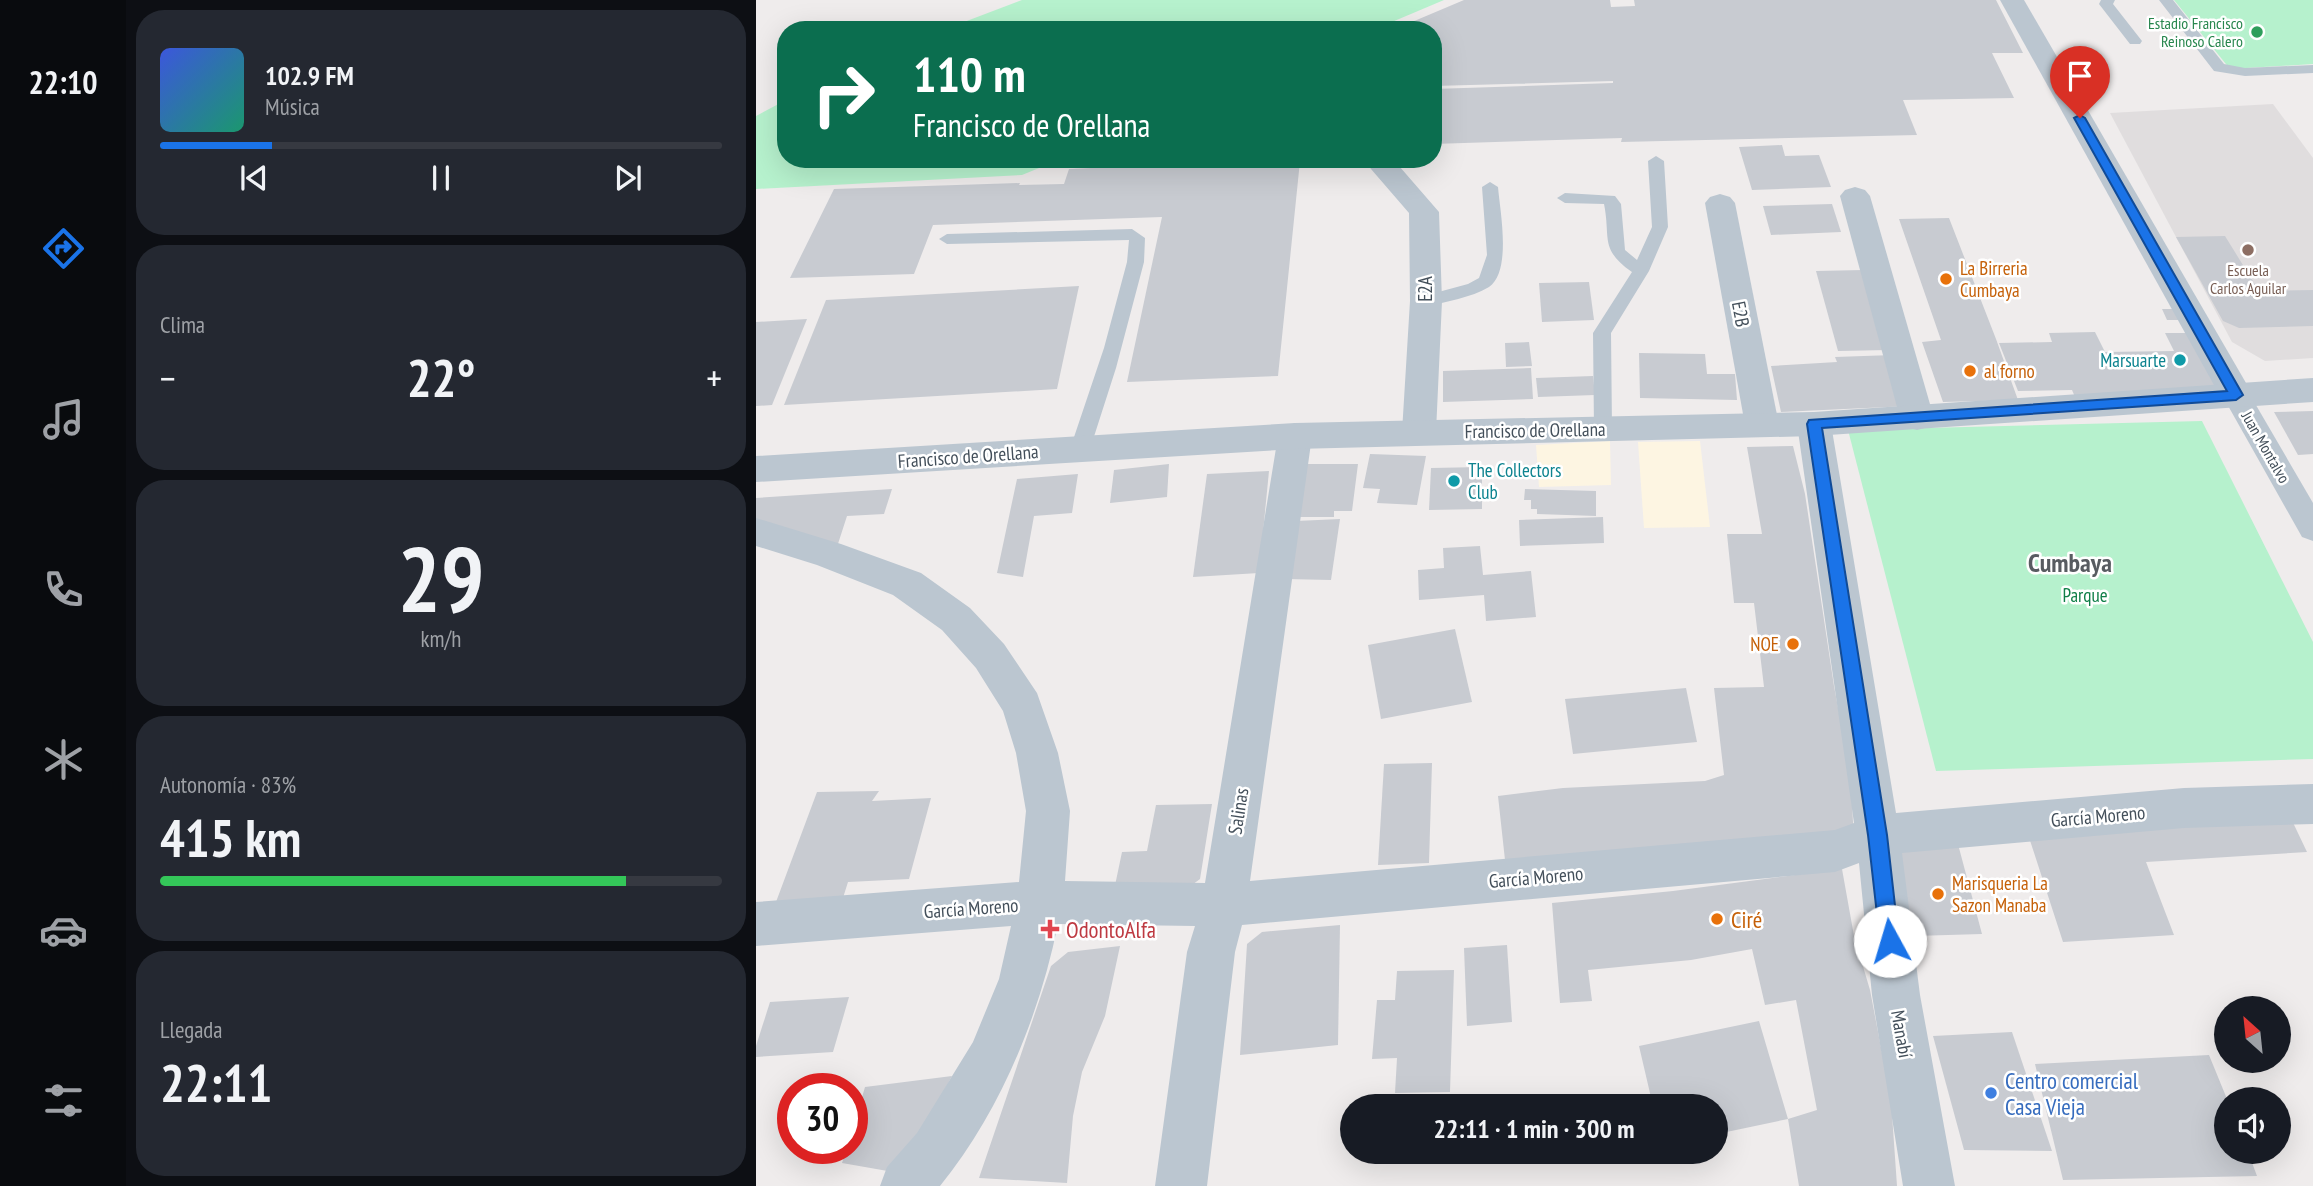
<!DOCTYPE html>
<html lang="es">
<head>
<meta charset="utf-8">
<style>
  body { margin:0; font-family:"PT Sans Narrow",sans-serif; background:#242831; color:#f1f3f6; height:100vh; display:flex; flex-direction:column; font-size:26px; white-space:nowrap }
  * { box-sizing:border-box; margin:0 }
  p { font-size:23px; color:#9ea1a6 }
  .icon { flex:none; width:38px; height:38px; fill:none; stroke:currentColor; stroke-width:2; stroke-linecap:round; stroke-linejoin:round }
  .map { position:relative; flex:1; overflow:hidden }
  .side { display:flex; flex-direction:column; gap:10px; padding:10px; background:#0d0f14; width:630px }
  .side>* { flex:none }
  .banner { position:absolute; left:21px; top:21px; width:665px; height:147px; border-radius:28px; box-shadow:0 7px 28px #0002; background:#0b6e4f; color:#fff; overflow:hidden }
  .needle { width:46px; rotate:333deg }
  .tools { position:absolute; left:1458px; top:996px; display:grid; gap:14px }
  .tools a { display:grid; place-items:center; width:77px; height:77px; border-radius:50%; background:#171b24; box-shadow:0 7px 28px #0002; font-size:35px }
  .speed { position:absolute; left:21px; top:1073px; display:flex; gap:14px; font-size:35px; font-weight:700; text-align:center }
  .speed>* { display:grid; place-content:center; width:91px; height:91px; border-radius:50%; background:#171b24; box-shadow:0 7px 28px #0002; line-height:1 }
  .speed .limit { border:10px solid #d22; background:#fff; color:#111 }
  .pin { position:absolute; display:grid; place-items:center; width:60px; height:60px; color:#fff; margin:-72px -30px; border-radius:50% 50% 50% 0; rotate:-45deg; box-shadow:0 0 7px #0007 }
  .pin .icon { rotate:45deg }
  .me { position:absolute; width:77px; margin:-38px; rotate:354deg; stroke-linejoin:round; filter:drop-shadow(0 0 5px #0008) }
  .turn { display:flex; align-items:center; gap:24px; height:147px; padding:0 21px; font-size:32px }
  .turn .icon { width:91px; height:91px; stroke-width:2.5 }
  .turn b { display:block; font-size:49px; line-height:60px }
  .big { font-size:52px; font-weight:600; line-height:1.1 }
  .side .card { flex:1; display:flex; flex-direction:column; justify-content:center; gap:10px; min-width:0; padding:0 24px; border-radius:28px; background:#242831 }
  .side .dial { align-items:center; gap:0 }
  .dial b { font-size:91px; line-height:1 }
  .song { display:flex; align-items:center; gap:21px }
  .cover { width:84px; height:84px; border-radius:10px; background:linear-gradient(135deg,hsl(230 70% 55%),hsl(160 70% 35%)) }
  .played { height:7px; border-radius:4px; background:linear-gradient(90deg,#1a73e8 20%,#363941 20%) }
  .keys { display:flex; justify-content:space-around; direction:ltr }
  .heat { display:flex; justify-content:space-between; align-items:center; font-size:38px; direction:ltr }
  .charge { height:10px; border-radius:5px; background:linear-gradient(90deg,#34c759 83%,#363941 0) }
  .trip { position:absolute; left:584px; top:1094px; width:388px; height:70px; border-radius:35px; background:#171b24; box-shadow:0 7px 28px #0002; font-weight:600; line-height:70px; text-align:center }
  main { display:flex; flex:1; min-height:0 }
  .tabs { display:flex; flex-direction:column; width:126px; justify-content:space-around; align-items:center; background:#090b0e; color:#9ea1a6 }
  .tabs .icon { width:49px; height:49px }
  .tabs .on { color:#1a73e8 }
  .tabs b { font-size:32px; color:#f1f3f6 }
  .map>svg:first-child { display:block }
  .commercial { fill:#fdf5e2 }
  .education { fill:#e0ddde }
  .green { fill:#b6f1cd }
  .building { fill:#c8cbd1 }
  .lines { fill:none; stroke-linecap:round; stroke-linejoin:round }
  .service { fill:#bbc6d0; fill-rule:evenodd }
  .pedestrian { fill:#bbc6d0; fill-rule:evenodd }
  .minor { fill:#bbc6d0; fill-rule:evenodd }
  .tertiary { fill:#bbc6d0; fill-rule:evenodd }
  .route { fill:#1a73e8; stroke:#114b97; stroke-width:2 }
  .leisure-dot { fill:#2e9e5b; stroke:#fff; stroke-width:2.5 }
  .education-dot { fill:#8d6e63; stroke:#fff; stroke-width:2.5 }
  .food-dot { fill:#e8710a; stroke:#fff; stroke-width:2.5 }
  .culture-dot { fill:#0f9aa8; stroke:#fff; stroke-width:2.5 }
  .health-dot { fill:#e0444e; stroke:#fff; stroke-width:2.5 }
  .shop-dot { fill:#3f7fe0; stroke:#fff; stroke-width:2.5 }
  .labels { text-anchor:middle; dominant-baseline:central; stroke-width:5; stroke-linejoin:round; paint-order:stroke }
  .far-leisure-label { font-size:16px; fill:#27864d; stroke:#fff; text-anchor:end }
  .far-education-label { font-size:16px; fill:#785e54; stroke:#fff }
  .far-street-label { font-size:16px; fill:#434f5a; stroke:#fff }
  .food-label { font-size:19px; fill:#c56008; stroke:#fff; text-anchor:start }
  .street-label { font-size:19px; fill:#434f5a; stroke:#fff }
  .culture-label { font-size:19px; fill:#0d838f; stroke:#fff; text-anchor:end }
  .park-label { font-size:19px; fill:#107f48; stroke:#fff }
  .near-food-label { font-size:23px; fill:#c56008; stroke:#fff; text-anchor:start }
  .near-health-label { font-size:23px; fill:#be3a42; stroke:#fff; text-anchor:start }
  .near-shop-label { font-size:23px; fill:#366cbe; stroke:#fff; text-anchor:start }
  .district-label { font-size:26px; font-weight:bold; fill:#585c61; stroke:#fff }
</style>
</head>
<body>
<main>
<nav class="tabs">
<b>22:10</b>
<svg class="icon on" aria-label="directions" viewBox="0 0 24 24"><path d="M12 3l9 9-9 9-9-9zM9 14v-3h6M13 9l2 2-2 2"/></svg>
<svg class="icon" aria-label="music" viewBox="0 0 24 24"><path d="M9 18V5l10-2v13"/><circle cx="6" cy="18" r="3"/><circle cx="16" cy="16" r="3"/></svg>
<svg class="icon" aria-label="phone" viewBox="0 0 24 24"><path d="M5 4h4l2 5-3 2q2 4 5 5l2-3 5 2v4C11 20 4 13 5 4z"/></svg>
<svg class="icon" aria-label="climate" viewBox="0 0 24 24"><path d="M12 3v18M4 7l16 10M4 17L20 7"/></svg>
<svg class="icon" aria-label="car" viewBox="0 0 24 24"><path d="M5 17H2v-5l4-1 3-4h7l3 4 3 1v5h-3M9 17h6M6 11h13"/><circle cx="7" cy="17" r="2"/><circle cx="17" cy="17" r="2"/></svg>
<svg class="icon" aria-label="filters" viewBox="0 0 24 24"><path d="M4 7h16M4 17h16"/><circle cx="9" cy="7" r="2"/><circle cx="15" cy="17" r="2"/></svg>
</nav>
<section class="side">
<div class="card">
<div class="song"><i class="cover"></i><div><b>102.9 FM</b><p>Música</p></div></div>
<div class="played"></div>
<div class="keys"><svg class="icon" aria-label="previous" viewBox="0 0 24 24"><path d="M18 5L8 12l10 7zM5 5v14"/></svg><svg class="icon" aria-label="pause" viewBox="0 0 24 24"><path d="M8 5v14M16 5v14"/></svg><svg class="icon" aria-label="next" viewBox="0 0 24 24"><path d="M6 5l10 7-10 7zM19 5v14"/></svg></div>
</div>
<div class="card"><p>Clima</p>
<div class="heat"><a>−</a><b class="big">22°</b><a>+</a></div>
</div>
<div class="card dial"><b>29</b><p>km/h</p></div>
<div class="card"><p>Autonomía · 83%</p><b class="big">415 km</b><div class="charge"></div></div>
<div class="card"><p>Llegada</p><b class="big">22:11</b></div>
</section>
<div class="map">
<svg width="1557" height="1186" viewBox="0 0 1557 1186">
  <rect width="100%" height="100%" fill="#efecec"/>
  <g class="commercial">
    <path d="M854,441L855,485L783,487L780,445Z"/>
    <path d="M944,441L954,527L888,528L882,442Z"/>
  </g>
  <path class="education" d="M1517,104L1557,158V358L1509,361L1476,342L1354,113Z"/>
  <g class="green">
    <path d="M266,0H688L617,30H187Z"/>
    <path d="M1418,0H1557V64L1474,69Z"/>
    <path d="M30,100V159H305L266,175L0,189V116Z"/>
    <path d="M1446,421L1557,642V759L1180,771L1092,430Z"/>
  </g>
  <g class="building">
    <path d="M708,0H854L855,7L879,6L878,0H1240L1267,53H1236L1258,98L1147,100L1161,135L865,142L866,138L677,144V89L857,83V81L677,86V30H637Z"/>
    <path d="M1026,145L1029,156L1063,155L1075,187L996,190L983,147Z"/>
    <path d="M509,159L544,161L522,376L371,382L406,217L177,225L158,274L34,278L78,189L264,183L263,185L308,184L313,169L335,168V165Z"/>
    <path d="M1076,204L1085,232L1015,235L1007,206Z"/>
    <path d="M1193,218L1240,339L1262,400L1187,402L1166,342L1185,340L1143,219Z"/>
    <path d="M1469,236L1503,291L1557,290V326L1483,328L1467,321L1420,237Z"/>
    <path d="M1107,270L1132,350L1082,351L1060,271Z"/>
    <path d="M833,282L838,320L786,322L783,283Z"/>
    <path d="M323,286L301,389L28,405L70,300Z"/>
    <path d="M1406,309H1423L1429,320H1411Z"/>
    <path d="M51,319L16,405L0,406V322Z"/>
    <path d="M1339,332L1349,352L1418,351L1409,333H1439L1471,394L1319,397L1316,390L1262,391L1243,343L1296,342L1293,333Z"/>
    <path d="M773,342L776,366L750,367L749,343Z"/>
    <path d="M883,353L949,354L951,374H979L981,400L884,398Z"/>
    <path d="M1137,355L1153,406L1025,412L1015,366L1081,362L1079,357Z"/>
    <path d="M775,368L777,399L687,402V371Z"/>
    <path d="M837,376L839,395L782,397L780,378Z"/>
    <path d="M1557,411V454L1542,455L1518,412Z"/>
    <path d="M1037,446L1049,494L1078,686L1094,773L1098,838L749,860L742,796L807,788L949,781L968,775L958,688L1008,687L998,603H978L971,534H1006L991,447Z"/>
    <path d="M614,454L670,456L661,505L621,503L624,489L607,488Z"/>
    <path d="M413,464L411,497L354,503L358,470Z"/>
    <path d="M544,464H602L596,511H578V517H535Z"/>
    <path d="M726,467V509L673,510L675,468Z"/>
    <path d="M513,471L503,573L437,577L451,474Z"/>
    <path d="M322,474L316,513L278,516L267,577L241,573L261,479Z"/>
    <path d="M136,489L128,514L91,516L80,550L0,525V498Z"/>
    <path d="M769,489L840,491V516L781,514V509H775V500H768Z"/>
    <path d="M847,517L848,543L764,546L763,520Z"/>
    <path d="M584,519L575,580L529,579L540,521Z"/>
    <path d="M724,546L727,575L775,571L780,617L730,621L728,595L663,600L662,570L688,568L687,548Z"/>
    <path d="M699,629L716,702L625,719L612,645Z"/>
    <path d="M930,688L941,742L817,754L809,699Z"/>
    <path d="M676,763L673,863L622,865L628,764Z"/>
    <path d="M123,791L116,801L175,798L153,879L92,882L86,901L20,902L61,792Z"/>
    <path d="M456,804L444,879L425,893L357,895L366,852L391,851L400,805Z"/>
    <path d="M1531,810L1551,852L1390,862L1418,935L1307,942L1269,825Z"/>
    <path d="M1199,833L1226,934L1158,936L1139,854Z"/>
    <path d="M1086,869L1098,936L1114,990L1135,1100L1141,1186H1043L1032,1119L1061,1110L1040,1000L1009,1005L996,949L935,960L832,970L836,1001L804,1003L796,903L917,891Z"/>
    <path d="M584,925L582,1045L484,1055L491,944L506,932Z"/>
    <path d="M751,945L756,1022L711,1026L708,948Z"/>
    <path d="M364,946L349,1016L326,1072L317,1116L311,1183L223,1178L295,966L312,952Z"/>
    <path d="M698,970L694,1092L639,1093L641,1058L616,1059L621,1000H639L641,971Z"/>
    <path d="M93,997L77,1052L0,1057V1046L14,1002Z"/>
    <path d="M1003,1021L1032,1119L961,1134V1106H897L883,1046Z"/>
    <path d="M1256,1032L1296,1151L1208,1150L1177,1036Z"/>
    <path d="M1453,1055L1471,1099L1470,1152H1492L1501,1176L1307,1180L1279,1064Z"/>
    <path d="M196,1076L143,1173L86,1163L91,1148H96V1132L109,1087Z"/>
  </g>
  <g class="lines">
    <g class="service">
      <path d="M1345,0H1359L1357,4L1386,41L1384,44H1374L1343,4Z"/>
      <path d="M1403,0H1417L1468,64L1489,68L1557,65V73L1489,76L1458,71Z"/>
      <path d="M900,156L908,161L912,227L893,271L855,333L856,429L854,434H840L838,429L837,333L876,272C843,249 855,238 848,204L809,203L801,198L809,193L859,196L865,204L869,250L881,260L896,227L892,161Z"/>
      <path d="M734,182L742,187C744,211 756,271 733,287C715,298 690,301 670,307L664,305L661,301L664,297L712,284L723,278L731,255L726,187Z"/>
      <path d="M376,229L389,238L388,262L360,368L334,449L331,454H317L314,449L348,348L371,262L373,240L191,244L183,239L191,234Z"/>
    </g>
    <path class="pedestrian" d="M1480,385L1490,388L1557,503V541L1546,537L1466,395L1470,388Z"/>
    <g class="minor">
      <path d="M1244,0H1268L1497,395L1492,403L1480,407L1468,403Z"/>
      <path d="M613,159H637L683,212L686,301L680,432L675,441L663,444L651,441L646,432L654,301L653,213L615,169L611,163Z"/>
      <path d="M1099,187L1109,190L1114,196L1178,418L1173,427L1161,430L1149,427L1144,418L1084,196L1089,190Z"/>
      <path d="M964,194L974,197L979,203L1023,425L1018,434L1006,437L994,434L989,425L949,203L954,197Z"/>
      <path d="M1058,412L1070,415L1075,424L1140,813L1428,788L1557,784V824L1428,828L1146,853L1164,995L1199,1186H1147L1116,995L1103,863L1079,872L486,925L479,952L451,1186H399L431,952L439,926L302,924C283,1017 244,1112 184,1186H124L131,1167L161,1133L217,1042L243,979L255,926L0,946V902L263,882L270,811L260,753L247,711L220,668L186,630L137,595L61,565L0,546V518L85,544L165,573L214,608L248,644L281,693L302,753L314,811L309,881L449,883L522,436L527,427L539,423L551,427L556,436L494,881L1079,830L1098,823L1041,424L1046,415Z"/>
    </g>
    <path class="tertiary" d="M1557,378V402L1058,436L539,449L0,482V456L539,423L1058,412Z"/>
  </g>
  <path class="route" d="M1324,115L1329,118L1487,395L1480,400L1066,428L1131,835L1143,941L1140,948L1134,951L1127,948L1124,941L1112,835L1051,424L1053,420L1471,391L1318,118Z"/>
  <circle class="leisure-dot" cx="1501" cy="32" r="7"/>
  <circle class="education-dot" cx="1492" cy="250" r="7"/>
  <g class="food-dot">
    <circle cx="1190" cy="279" r="7"/>
    <circle cx="1214" cy="371" r="7"/>
    <circle cx="1037" cy="644" r="7"/>
    <circle cx="1182" cy="894" r="7"/>
    <circle cx="961" cy="919" r="7"/>
  </g>
  <g class="culture-dot">
    <circle cx="1424" cy="360" r="7"/>
    <circle cx="698" cy="481" r="7"/>
  </g>
  <path class="health-dot" d="M290.5 918.5h7v7h7v7h-7v7h-7v-7h-7v-7h7z"/>
  <circle class="shop-dot" cx="1235" cy="1093" r="7"/>
  <g class="labels">
    <g class="far-leisure-label">
      <text x="1487" y="23">Estadio Francisco<tspan x="1487" dy="18">Reinoso Calero</tspan></text>
    </g>
    <g class="far-education-label">
      <text x="1492" y="270">Escuela<tspan x="1492" dy="18">Carlos Aguilar</tspan></text>
    </g>
    <g class="far-street-label">
      <text transform="translate(1510 447) rotate(60)">Juan Montalvo</text>
    </g>
    <g class="food-label">
      <text x="1204" y="268">La Birreria<tspan x="1204" dy="22">Cumbaya</tspan></text>
      <text x="1228" y="371">al forno</text>
      <text x="1023" y="644" text-anchor="end">NOE</text>
      <text x="1196" y="883">Marisqueria La<tspan x="1196" dy="22">Sazon Manaba</tspan></text>
    </g>
    <g class="street-label">
      <text transform="translate(669 289) rotate(-90)">E2A</text>
      <text transform="translate(985 314) rotate(79)">E2B</text>
      <text transform="translate(779 430) rotate(-1)">Francisco de Orellana</text>
      <text transform="translate(212 456) rotate(-4)">Francisco de Orellana</text>
      <text transform="translate(482 811) rotate(-81)">Salinas</text>
      <text transform="translate(1342 816) rotate(-5)">García Moreno</text>
      <text transform="translate(780 877) rotate(-5)">García Moreno</text>
      <text transform="translate(215 908) rotate(-4)">García Moreno</text>
      <text transform="translate(1146 1034) rotate(80)">Manabí</text>
    </g>
    <g class="culture-label">
      <text x="1410" y="360">Marsuarte</text>
      <text x="712" y="470" text-anchor="start">The Collectors<tspan x="712" dy="22">Club</tspan></text>
    </g>
    <g class="park-label">
      <text x="1329" y="595">Parque</text>
    </g>
    <g class="near-food-label">
      <text x="975" y="919">Ciré</text>
    </g>
    <g class="near-health-label">
      <text x="310" y="929">OdontoAlfa</text>
    </g>
    <g class="near-shop-label">
      <text x="1249" y="1080">Centro comercial<tspan x="1249" dy="26">Casa Vieja</tspan></text>
    </g>
    <g class="district-label">
      <text x="1314" y="562">Cumbaya</text>
    </g>
  </g>
</svg>
<div class="tools">
<a><svg class="needle" viewBox="-14 -14 28 28"><path d="M0-13l5 13h-10z" fill="#e53935"/><path d="M0 13l5-13h-10z" fill="#9ea1a6"/></svg></a>
<a><svg class="icon" aria-label="sound" viewBox="0 0 24 24"><path d="M4 9h4l5-4v14l-5-4H4zM17 9q2 3 0 6"/></svg></a>
</div>
<div class="speed"><div class="limit">30</div></div>
<div class="pin" style="left:1324px;top:118px;background:#d93025"><svg class="icon" aria-label="arrive" viewBox="0 0 24 24"><path d="M6 21V4h12l-3 4 3 4H6"/></svg></div>
<svg class="me" style="left:1134px;top:941px" viewBox="-20 -20 40 40"><circle r="19" fill="#fff"/><path d="M0-13L10 11 0 6-10 11z" fill="#1a73e8"/></svg>
<div class="trip">22:11 · 1 min · 300 m</div>
<div class="banner">
<div class="turn"><svg class="icon" aria-label="right" viewBox="0 0 24 24"><path d="M7 20v-9h11M14 6l5 5-5 5"/></svg><div><b>110 m</b>Francisco de Orellana</div></div>
</div>
</div>
</main>
</body>
</html>
